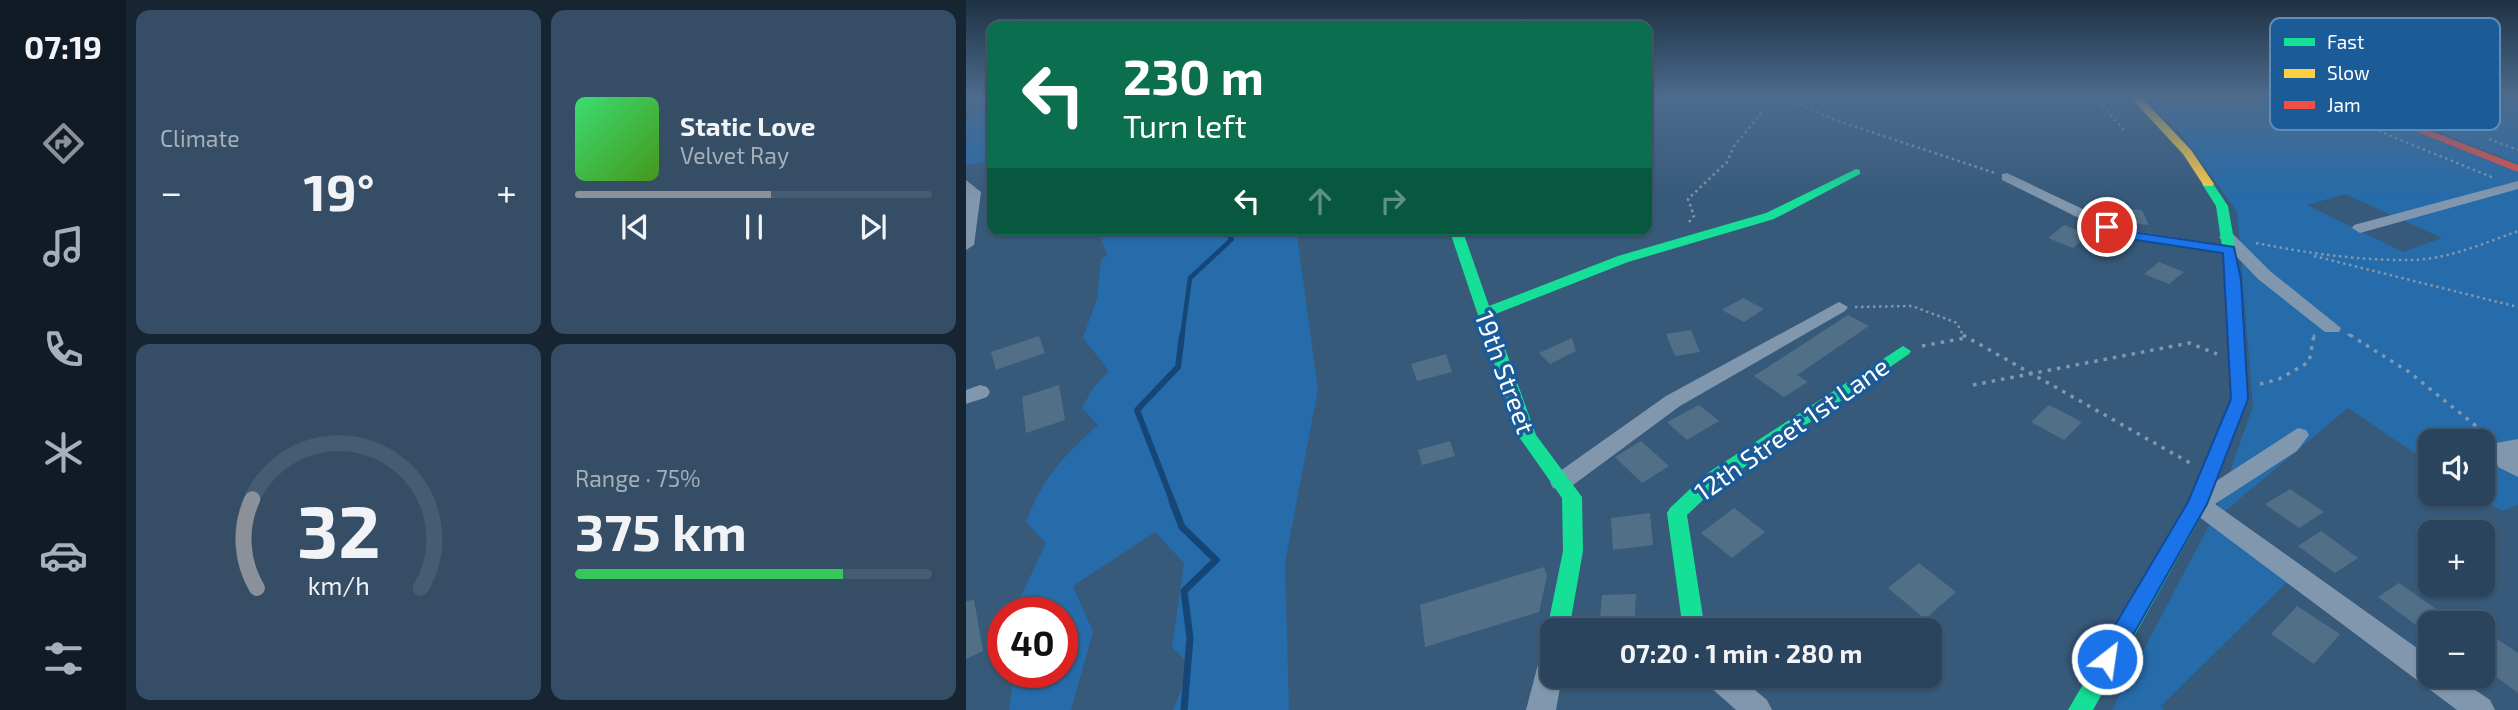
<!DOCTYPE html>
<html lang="en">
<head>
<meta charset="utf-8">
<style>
  body { margin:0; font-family:"Exo 2",sans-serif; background:#354e65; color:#f1f3f6; height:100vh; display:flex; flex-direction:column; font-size:26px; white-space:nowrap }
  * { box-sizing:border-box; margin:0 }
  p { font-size:23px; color:#a5b0bb }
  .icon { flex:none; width:38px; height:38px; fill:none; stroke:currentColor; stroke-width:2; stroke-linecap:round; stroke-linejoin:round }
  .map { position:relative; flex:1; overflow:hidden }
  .sheet { display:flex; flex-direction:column; gap:10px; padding:10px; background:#172533; width:840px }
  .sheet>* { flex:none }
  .top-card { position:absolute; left:21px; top:21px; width:665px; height:214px; border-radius:14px; box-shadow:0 2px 5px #0004,0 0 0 2px #455c72; background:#0b6e4f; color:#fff; overflow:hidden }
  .buttons { position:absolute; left:1452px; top:429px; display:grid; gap:14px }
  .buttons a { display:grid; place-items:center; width:77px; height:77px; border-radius:14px; background:#29445c; box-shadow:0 2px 5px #0004,0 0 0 2px #455c72; font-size:35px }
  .speed { position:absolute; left:21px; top:597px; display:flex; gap:14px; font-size:35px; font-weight:700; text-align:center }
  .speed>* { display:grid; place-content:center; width:91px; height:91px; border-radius:50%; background:#29445c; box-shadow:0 2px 5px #0004,0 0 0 2px #455c72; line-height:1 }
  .speed .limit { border:10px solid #d22; background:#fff; color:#111 }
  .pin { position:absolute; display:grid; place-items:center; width:60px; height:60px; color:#fff; margin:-30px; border:4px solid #fff; border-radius:50%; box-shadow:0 2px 7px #0007 }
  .me { position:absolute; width:77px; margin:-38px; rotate:30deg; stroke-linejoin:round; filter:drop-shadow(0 0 5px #0008) }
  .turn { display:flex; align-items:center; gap:24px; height:147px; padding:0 21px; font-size:32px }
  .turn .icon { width:91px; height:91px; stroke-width:2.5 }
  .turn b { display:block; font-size:49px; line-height:60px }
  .lanes { display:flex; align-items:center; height:66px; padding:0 21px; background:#0003; justify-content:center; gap:35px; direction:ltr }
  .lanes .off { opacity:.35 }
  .big { font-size:52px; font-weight:700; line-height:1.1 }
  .sheet .card { flex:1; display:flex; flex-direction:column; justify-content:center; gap:10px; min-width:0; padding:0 24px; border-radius:14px; background:#354e65 }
  .sheet .dial { align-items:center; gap:0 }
  .dial svg { height:182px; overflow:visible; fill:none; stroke:#455c72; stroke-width:7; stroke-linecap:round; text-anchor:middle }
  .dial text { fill:#f1f3f6; stroke:none }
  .song { display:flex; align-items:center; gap:21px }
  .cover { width:84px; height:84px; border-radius:10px; background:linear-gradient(135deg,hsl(140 70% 55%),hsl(100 70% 35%)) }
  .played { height:7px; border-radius:4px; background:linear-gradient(90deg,#8c9099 55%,#455c72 55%) }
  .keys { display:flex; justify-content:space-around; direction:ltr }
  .heat { display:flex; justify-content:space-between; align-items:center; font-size:38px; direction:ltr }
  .charge { height:10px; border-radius:5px; background:linear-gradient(90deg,#34c759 75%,#455c72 0) }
  .sheet .tiles { flex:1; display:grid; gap:10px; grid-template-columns:repeat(2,1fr) }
  .trip { position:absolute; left:574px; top:618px; width:402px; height:70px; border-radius:14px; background:#29445c; box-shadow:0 2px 5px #0004,0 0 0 2px #455c72; font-weight:700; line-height:70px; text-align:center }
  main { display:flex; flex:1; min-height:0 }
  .tab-bar { display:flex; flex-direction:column; width:126px; justify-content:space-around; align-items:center; background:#101b25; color:#a5b0bb }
  .tab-bar .icon { width:49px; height:49px }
  .tab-bar .current { color:#8c9099 }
  .tab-bar b { font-size:32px; color:#f1f3f6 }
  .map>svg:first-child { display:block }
  .green { fill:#266baa; fill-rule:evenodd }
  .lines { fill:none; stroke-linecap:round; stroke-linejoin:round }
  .stream-far2 { stroke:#154676; stroke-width:4.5 }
  .stream-far1 { stroke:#154676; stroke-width:6 }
  .stream { stroke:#154676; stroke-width:7 }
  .building { fill:#526f88 }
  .path-far1 { stroke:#8197ad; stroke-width:2.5; stroke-dasharray:2.5 3.5; stroke-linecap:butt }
  .path { stroke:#8197ad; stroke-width:3.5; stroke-dasharray:3.5 6; stroke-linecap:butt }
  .street { fill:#8197ad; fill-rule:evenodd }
  .fast { fill:#16e098; fill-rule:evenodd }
  .slow { fill:#ffcf43; fill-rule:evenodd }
  .jam { fill:#f24e42; fill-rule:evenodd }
  .route { fill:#1a73e8; stroke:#114b97; stroke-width:2 }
  .labels { text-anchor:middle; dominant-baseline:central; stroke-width:7; stroke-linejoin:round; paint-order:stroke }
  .street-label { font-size:26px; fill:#fff; stroke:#1a5b98 }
  .key { fill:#1a5b98; stroke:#5f8cb7; stroke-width:2 }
  .key-label { font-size:19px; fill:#fff }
</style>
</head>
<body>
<main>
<nav class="tab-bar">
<b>07:19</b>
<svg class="icon current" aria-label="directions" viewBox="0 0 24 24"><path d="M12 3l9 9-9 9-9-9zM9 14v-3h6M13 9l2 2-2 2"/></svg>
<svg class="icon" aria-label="music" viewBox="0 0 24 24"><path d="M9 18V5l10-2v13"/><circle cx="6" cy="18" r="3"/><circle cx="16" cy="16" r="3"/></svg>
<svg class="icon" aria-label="phone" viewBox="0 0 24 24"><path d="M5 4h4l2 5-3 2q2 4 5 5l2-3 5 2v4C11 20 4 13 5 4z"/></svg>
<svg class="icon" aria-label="climate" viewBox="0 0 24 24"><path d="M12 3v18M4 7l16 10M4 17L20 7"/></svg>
<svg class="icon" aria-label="car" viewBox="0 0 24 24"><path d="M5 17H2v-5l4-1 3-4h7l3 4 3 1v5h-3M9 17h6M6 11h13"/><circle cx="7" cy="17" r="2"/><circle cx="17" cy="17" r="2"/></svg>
<svg class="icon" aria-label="filters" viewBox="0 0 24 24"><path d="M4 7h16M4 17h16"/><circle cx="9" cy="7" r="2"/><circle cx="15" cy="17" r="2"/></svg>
</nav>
<section class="sheet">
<div class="tiles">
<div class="card"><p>Climate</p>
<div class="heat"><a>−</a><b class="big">19°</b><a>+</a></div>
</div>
<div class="card">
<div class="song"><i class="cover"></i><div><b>Static Love</b><p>Velvet Ray</p></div></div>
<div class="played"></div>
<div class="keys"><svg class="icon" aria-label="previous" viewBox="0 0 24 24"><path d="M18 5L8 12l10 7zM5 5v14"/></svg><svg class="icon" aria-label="pause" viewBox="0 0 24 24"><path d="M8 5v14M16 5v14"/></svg><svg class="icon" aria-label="next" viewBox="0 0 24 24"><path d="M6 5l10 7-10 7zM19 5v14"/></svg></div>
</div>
<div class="card dial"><svg viewBox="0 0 100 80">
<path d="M14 69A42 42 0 1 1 86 69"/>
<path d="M14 69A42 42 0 0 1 12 30" stroke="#8c9099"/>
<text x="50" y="56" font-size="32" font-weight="700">32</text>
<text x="50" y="72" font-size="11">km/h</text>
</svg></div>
<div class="card"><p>Range · 75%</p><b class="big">375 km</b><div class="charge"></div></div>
</div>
</section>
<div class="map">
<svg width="1552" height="710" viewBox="0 0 1552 710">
  <rect width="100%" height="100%" fill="#375a7b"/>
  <g class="green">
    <path d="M9,97H26V161L0,165V119L6,116Z"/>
    <path d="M1174,97H1361L1552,172V505L1536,511L1509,494H1517V441H1465V464L1382,408L1258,512L1465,676H1481L1529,710H1498L1321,582L1195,706L1198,710H1146L1249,514L1287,406L1271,212L1213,130ZM1379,194L1476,238L1437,252L1341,205Z"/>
    <path d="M1382,97H1552V163Z"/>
    <path d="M120,229H330L352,389L319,563L323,710H207L225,666L206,647L218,563L189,532L107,586L127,632L105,710H43L48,672H96V612H49V609L80,543L60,522C77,477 96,458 132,425L116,408L127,388L143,371L117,338L131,298L135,260L141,254L133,234Z"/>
  </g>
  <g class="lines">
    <path class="stream-far2" d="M216,337L224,278L266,239L256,229"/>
    <path class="stream-far1" d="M207,503L171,410L212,367L216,335"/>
    <path class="stream" d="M206,501L216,527L250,560L218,591L224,638L218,710"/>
  </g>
  <g class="building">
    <path d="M1155,208L1176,210L1183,225L1161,223Z"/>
    <path d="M1098,225L1123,234L1107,248L1082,238Z"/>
    <path d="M1193,262L1218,272L1203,284L1178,274Z"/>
    <path d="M777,298L798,309L778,322L756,310Z"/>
    <path d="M882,315L903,326L831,375L842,382L818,397L788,376Z"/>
    <path d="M725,330L734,352L709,356L700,334Z"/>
    <path d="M73,336L79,353L30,370L25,352Z"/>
    <path d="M606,338L610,351L584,364L573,353Z"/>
    <path d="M480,354L486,372L451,381L445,364Z"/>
    <path d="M93,385L99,420L60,433L56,397Z"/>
    <path d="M733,405L753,421L721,440L701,422Z"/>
    <path d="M1083,405L1116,422L1098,440L1065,422Z"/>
    <path d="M484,441L489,456L456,465L452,450Z"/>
    <path d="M675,441L703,466L676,483L649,457Z"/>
    <path d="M1324,489L1358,512L1333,528L1299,504Z"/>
    <path d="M768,508L799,532L766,558L735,533Z"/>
    <path d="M684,513L687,545L647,550L645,518Z"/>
    <path d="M1355,531L1392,558L1369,573L1332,546Z"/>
    <path d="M953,563L990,592L959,619L922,588Z"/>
    <path d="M578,567L581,576L573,612L459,647L454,605Z"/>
    <path d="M1433,583L1490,623H1465V636L1412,597Z"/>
    <path d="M670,594L668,630H633L636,595Z"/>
    <path d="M8,600L17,651L0,659V601Z"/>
    <path d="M1331,606L1374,634L1348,664L1305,634Z"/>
    <path d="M1528,637L1552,653V693L1517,667V645Z"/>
  </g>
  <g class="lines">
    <g class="path-far1">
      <path d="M785,97L825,99"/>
      <path d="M829,97L827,102L869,120L1029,173"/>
      <path d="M1128,97L1160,132"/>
      <path d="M1329,97L1528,178"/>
      <path d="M1523,139L1552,150"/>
      <path d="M723,222L728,216L722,199L761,162L768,146L794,115L798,104L791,98"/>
      <path d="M1290,243C1341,253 1395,261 1447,260C1482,259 1519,243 1552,231"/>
      <path d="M1348,256L1552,307"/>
      <path d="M889,307L946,306L991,323L998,337"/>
      <path d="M1382,334L1386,337"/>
      <path d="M1348,337V334"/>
    </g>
    <g class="path">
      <path d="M997,335L1224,463"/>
      <path d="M1384,335L1443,372L1525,438"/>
      <path d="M956,346L999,338"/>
      <path d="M1294,384L1313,379L1343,362L1348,335"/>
      <path d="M1007,385L1223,343L1251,354"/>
    </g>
    <g class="street">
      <path d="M1041,173L1161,230L1259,245L1253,237L1261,232L1267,234L1304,271L1375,328L1373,332H1359L1292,279L1268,254L1151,237L1036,180V174Z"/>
      <path d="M0,180L15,192L8,245L0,250Z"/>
      <path d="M1552,181V189L1394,233L1386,228L1388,225Z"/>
      <path d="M873,302L882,307L879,311L714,406L603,488L595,490L587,488L584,482L587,476L700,396Z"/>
      <path d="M14,385L21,387L24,392L21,397L0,404V390Z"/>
      <path d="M1332,428L1340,430L1343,435L1331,451L1249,504L1465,658V676H1489L1524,700L1529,710H1491L1224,510L1220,504L1224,498Z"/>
      <path d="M1552,439V477L1532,467L1527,448L1530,443Z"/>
      <path d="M586,646V676H596L590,710H560L576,649Z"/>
      <path d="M738,676H772L801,700L806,710H770L742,685Z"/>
    </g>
    <g class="fast">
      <path d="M890,169L894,170V174L808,219L662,262L527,315L570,435L616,497L617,551L603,630H586V638L584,637L581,630L597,551L596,498L553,437L483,229H496L523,306L652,256L800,213Z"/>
      <path d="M1242,180L1246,182L1262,206L1275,280L1282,399L1242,504L1127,710H1102L1223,503L1266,399L1261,280L1250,206L1236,184Z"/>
      <path d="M937,346L945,351L943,354L754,484L721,515L739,630H717L701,513L704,508L740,474Z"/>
    </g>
    <path class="slow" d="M1164,97H1175L1225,150L1248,184L1246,186H1238L1217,154Z"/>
    <path class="jam" d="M1363,97H1377L1552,165V172Z"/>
  </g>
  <linearGradient id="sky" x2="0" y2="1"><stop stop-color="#1e3244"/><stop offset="0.49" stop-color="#4d6b8d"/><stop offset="1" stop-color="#4d6b8d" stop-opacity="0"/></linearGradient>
  <rect width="1552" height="197" fill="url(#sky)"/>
  <path class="route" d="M1141,223L1160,231L1268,247L1275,280L1282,399L1241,504L1149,667L1141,670L1132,667L1129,659L1222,502L1265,399L1257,253L1157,238L1136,230V225Z"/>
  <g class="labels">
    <g class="street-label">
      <text transform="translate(540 372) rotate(70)">19th Street</text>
      <text transform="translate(825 428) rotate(-35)">12th Street 1st Lane</text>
    </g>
  </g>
  <rect x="1304" y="18" width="230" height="112" rx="10" class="key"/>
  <rect x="1318" y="38" width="31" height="8" fill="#16e098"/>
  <rect x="1318" y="69" width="31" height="9" fill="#ffcf43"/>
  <rect x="1318" y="101" width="31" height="8" fill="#f24e42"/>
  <g class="key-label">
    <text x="1361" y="49">Fast</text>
    <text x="1361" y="80">Slow</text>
    <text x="1361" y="112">Jam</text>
  </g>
</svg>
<div class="buttons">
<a><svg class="icon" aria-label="sound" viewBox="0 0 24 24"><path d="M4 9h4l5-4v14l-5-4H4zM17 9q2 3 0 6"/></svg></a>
<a>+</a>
<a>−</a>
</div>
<div class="speed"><div class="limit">40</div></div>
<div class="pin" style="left:1141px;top:227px;background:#d93025"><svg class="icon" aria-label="arrive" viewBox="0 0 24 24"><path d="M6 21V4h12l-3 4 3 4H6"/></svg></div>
<svg class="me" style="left:1141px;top:659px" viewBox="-20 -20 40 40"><circle r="17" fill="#1a73e8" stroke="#fff" stroke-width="3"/><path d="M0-11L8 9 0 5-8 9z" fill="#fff"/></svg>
<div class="trip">07:20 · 1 min · 280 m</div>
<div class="top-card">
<div class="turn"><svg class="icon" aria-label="left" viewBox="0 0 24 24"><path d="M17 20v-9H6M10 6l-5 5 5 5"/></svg><div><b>230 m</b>Turn left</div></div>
<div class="lanes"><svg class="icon" aria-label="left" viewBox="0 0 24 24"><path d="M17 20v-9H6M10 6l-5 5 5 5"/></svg><svg class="icon off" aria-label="ahead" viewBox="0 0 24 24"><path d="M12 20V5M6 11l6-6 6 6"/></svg><svg class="icon off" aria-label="right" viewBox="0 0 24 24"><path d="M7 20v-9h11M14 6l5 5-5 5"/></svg></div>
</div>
</div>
</main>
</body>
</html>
